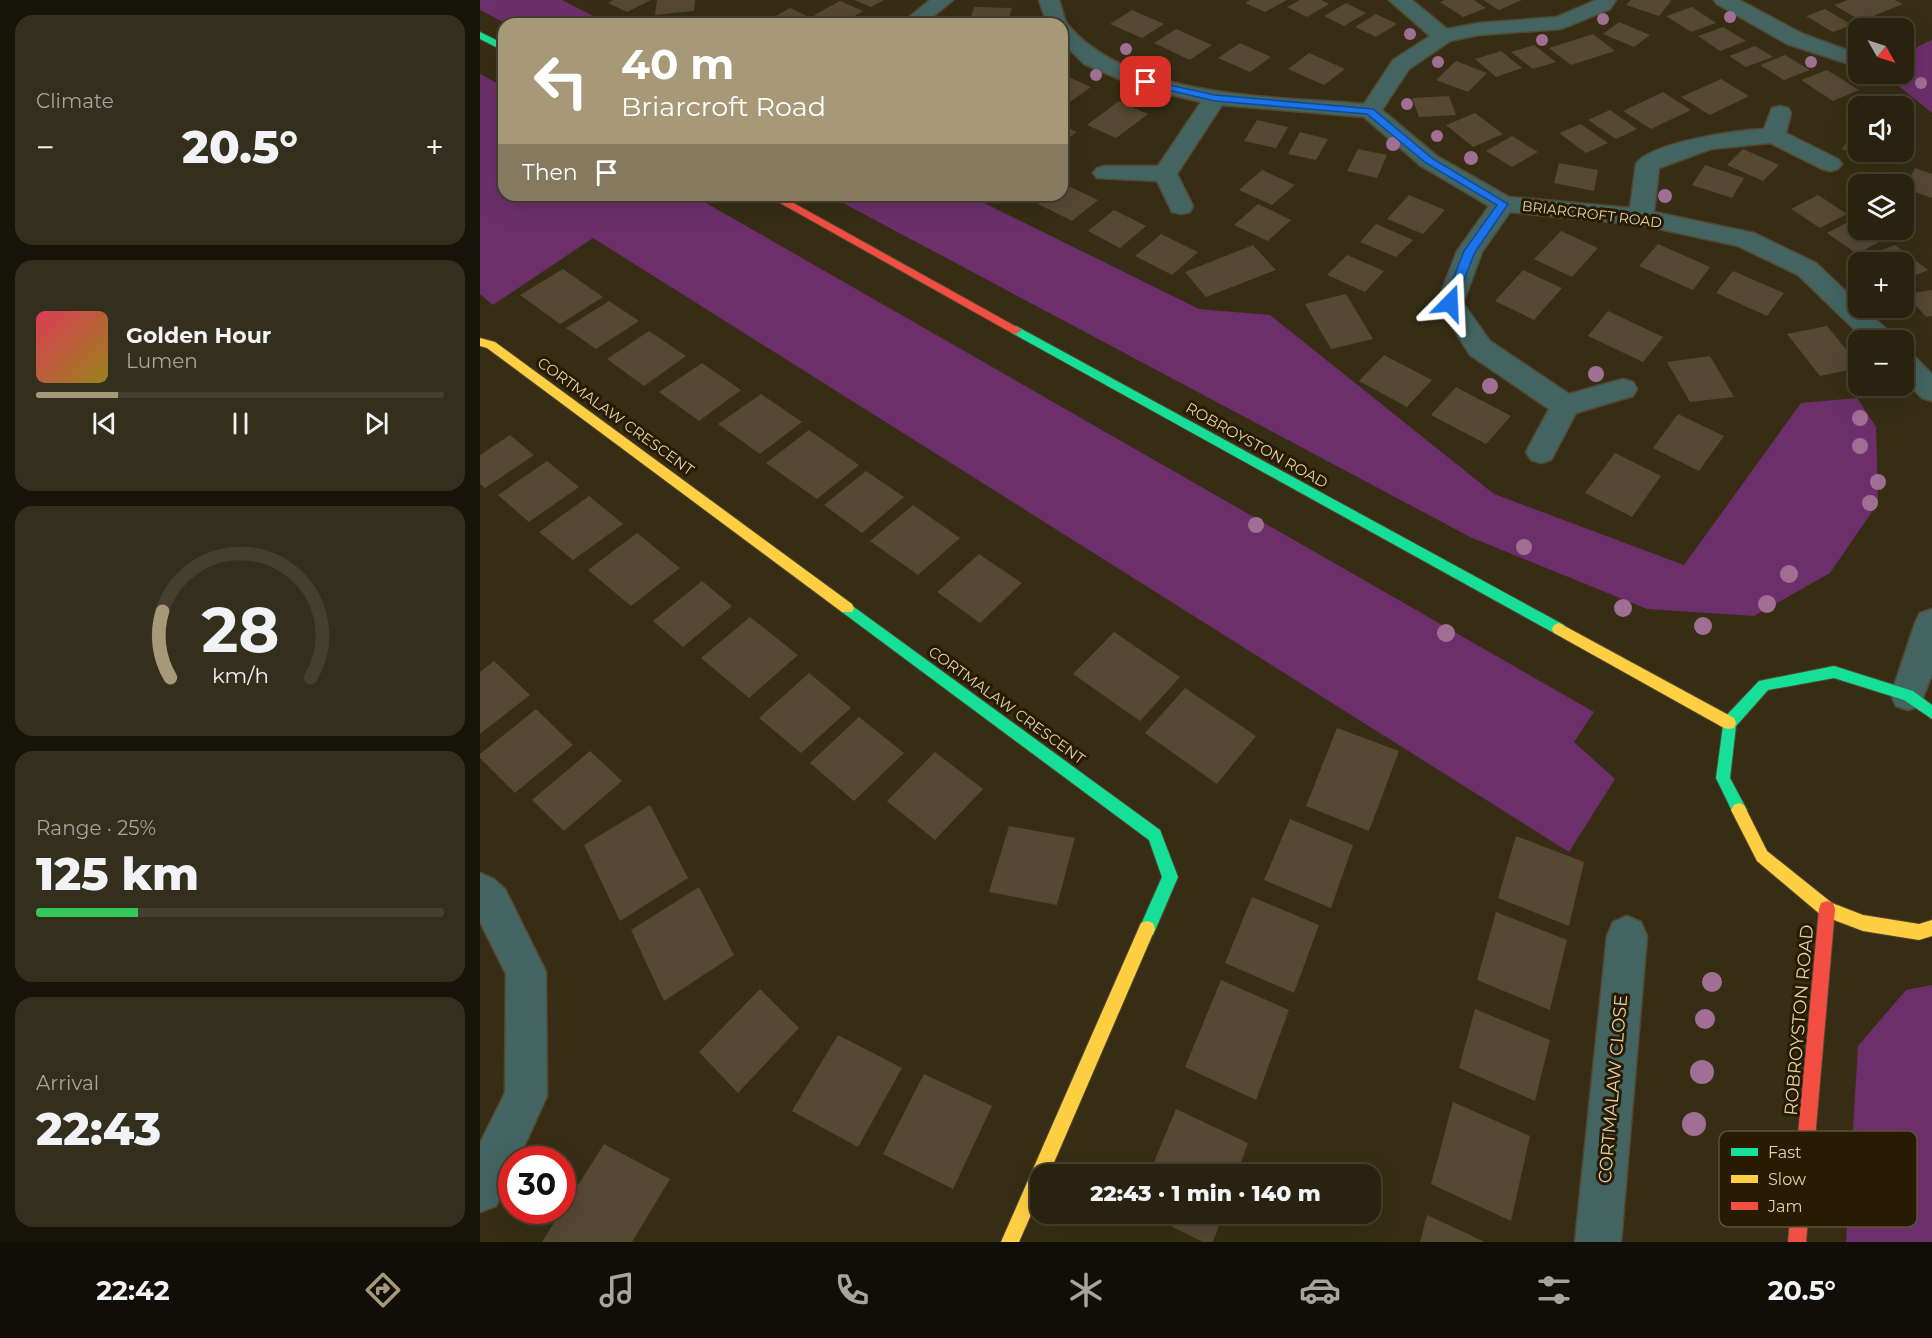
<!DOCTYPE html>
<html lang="en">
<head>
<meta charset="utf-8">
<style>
  body { margin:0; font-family:Montserrat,sans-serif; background:#342f1d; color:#f1f3f6; height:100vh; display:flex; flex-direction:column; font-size:22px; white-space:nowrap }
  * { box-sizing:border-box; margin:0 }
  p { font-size:20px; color:#a5a49e }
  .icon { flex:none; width:33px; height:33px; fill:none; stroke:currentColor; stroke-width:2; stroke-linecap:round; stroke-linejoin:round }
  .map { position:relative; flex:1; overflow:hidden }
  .sheet { display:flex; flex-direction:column; gap:15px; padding:15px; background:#161308; width:480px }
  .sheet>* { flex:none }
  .hud { position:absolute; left:18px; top:18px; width:570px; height:183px; border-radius:18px; box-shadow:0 6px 24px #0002,0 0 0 2px #443f2f; background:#a79877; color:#fff; overflow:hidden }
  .needle { width:39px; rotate:129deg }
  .tools { position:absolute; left:1368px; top:18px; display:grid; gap:12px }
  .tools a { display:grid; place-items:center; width:66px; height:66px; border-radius:12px; background:#28220f; box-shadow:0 6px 24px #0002,0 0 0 2px #443f2f; font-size:30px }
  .speed { position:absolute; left:18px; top:1146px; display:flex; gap:12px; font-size:30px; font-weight:700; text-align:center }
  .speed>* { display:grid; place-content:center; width:78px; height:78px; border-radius:50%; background:#28220f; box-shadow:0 6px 24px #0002,0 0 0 2px #443f2f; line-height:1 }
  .speed .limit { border:9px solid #d22; background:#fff; color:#111 }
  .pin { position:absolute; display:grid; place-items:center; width:51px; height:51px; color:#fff; margin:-26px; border-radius:12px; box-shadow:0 3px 9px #0006 }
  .me { position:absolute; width:66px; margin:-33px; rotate:21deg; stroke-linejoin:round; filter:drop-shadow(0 0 4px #0008) }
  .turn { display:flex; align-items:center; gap:21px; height:126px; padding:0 24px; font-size:27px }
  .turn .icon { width:78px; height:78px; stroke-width:2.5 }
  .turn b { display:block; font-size:42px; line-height:51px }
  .then { display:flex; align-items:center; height:57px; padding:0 24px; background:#0003; gap:12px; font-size:22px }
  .big { font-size:45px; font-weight:800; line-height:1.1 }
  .sheet .widget { flex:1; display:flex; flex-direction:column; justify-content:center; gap:9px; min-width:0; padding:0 21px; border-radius:18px; background:#342f1d }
  .sheet .dial { align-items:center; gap:0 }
  .dial svg { height:156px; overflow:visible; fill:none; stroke:#443f2f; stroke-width:7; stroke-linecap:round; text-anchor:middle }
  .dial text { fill:#f1f3f6; stroke:none }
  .song { display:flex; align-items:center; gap:18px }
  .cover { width:72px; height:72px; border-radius:9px; background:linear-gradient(135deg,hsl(350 70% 55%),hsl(50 70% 35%)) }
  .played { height:6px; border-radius:3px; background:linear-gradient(90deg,#a79877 20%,#443f2f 20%) }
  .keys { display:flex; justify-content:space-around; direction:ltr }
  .heat { display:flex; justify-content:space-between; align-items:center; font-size:33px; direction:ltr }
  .charge { height:9px; border-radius:4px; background:linear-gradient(90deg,#34c759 25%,#443f2f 0) }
  .trip { position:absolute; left:550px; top:1164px; width:351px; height:60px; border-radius:18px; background:#28220f; box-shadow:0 6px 24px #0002,0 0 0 2px #443f2f; font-weight:800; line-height:60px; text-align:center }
  .tab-bar { display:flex; height:96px; justify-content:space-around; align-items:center; background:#100e06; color:#a5a49e }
  .tab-bar .icon { width:42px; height:42px }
  .tab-bar .selected { color:#a79877 }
  .tab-bar b { font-size:27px; color:#f1f3f6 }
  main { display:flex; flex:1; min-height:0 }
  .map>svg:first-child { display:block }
  .green { fill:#6c2f6b }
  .building { fill:#564832 }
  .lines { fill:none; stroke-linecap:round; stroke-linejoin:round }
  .street-casing { stroke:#534932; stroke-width:3 }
  .fast-casing { stroke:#534932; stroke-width:2 }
  .slow-casing { stroke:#534932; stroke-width:2 }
  .jam-casing { stroke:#534932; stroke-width:2 }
  .street { fill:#436461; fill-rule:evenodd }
  .fast { fill:#16e098; fill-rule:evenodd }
  .slow { fill:#ffcf43; fill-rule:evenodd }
  .jam { fill:#f24e42; fill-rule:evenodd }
  .tree { fill:#a16e94 }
  .route { fill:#1a73e8; stroke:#114b97; stroke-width:1.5 }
  .labels { text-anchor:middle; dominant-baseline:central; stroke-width:6; stroke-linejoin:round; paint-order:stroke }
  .far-street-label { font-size:14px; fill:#e4d2ad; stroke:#271c03 }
  .street-label { font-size:15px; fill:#e4d2ad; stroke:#271c03 }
  .near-street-label { font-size:18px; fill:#e4d2ad; stroke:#271c03 }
  .key { fill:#271c03; stroke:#605336; stroke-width:1.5 }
  .key-label { font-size:16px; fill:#e4d2ad }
</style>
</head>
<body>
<main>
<section class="sheet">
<div class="widget"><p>Climate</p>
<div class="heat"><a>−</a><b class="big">20.5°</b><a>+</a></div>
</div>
<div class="widget">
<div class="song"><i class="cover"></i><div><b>Golden Hour</b><p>Lumen</p></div></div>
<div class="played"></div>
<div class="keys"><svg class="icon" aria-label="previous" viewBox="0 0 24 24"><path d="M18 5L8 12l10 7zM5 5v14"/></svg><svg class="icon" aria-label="pause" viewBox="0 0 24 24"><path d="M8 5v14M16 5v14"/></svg><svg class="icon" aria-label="next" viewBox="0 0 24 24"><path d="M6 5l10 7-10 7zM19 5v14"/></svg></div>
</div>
<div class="widget dial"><svg viewBox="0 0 100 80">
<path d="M14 69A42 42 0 1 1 86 69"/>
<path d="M14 69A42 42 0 0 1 10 35" stroke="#a79877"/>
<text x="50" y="56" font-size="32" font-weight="700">28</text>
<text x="50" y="72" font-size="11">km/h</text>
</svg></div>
<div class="widget"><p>Range · 25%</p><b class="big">125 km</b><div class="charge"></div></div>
<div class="widget"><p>Arrival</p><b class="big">22:43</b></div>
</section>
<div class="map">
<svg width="1452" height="1242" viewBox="0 0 1452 1242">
  <rect width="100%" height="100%" fill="#362d14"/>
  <g class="green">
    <path d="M0,0H82L129,24H27L0,10Z"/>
    <path d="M1452,40V113L1410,79L1414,74H1424C1424,53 1435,47 1452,40Z"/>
    <path d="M0,74L24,87V195H212L1114,712L1094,742L1135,779L1089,852L113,238L13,305L0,294Z"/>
    <path d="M348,195H488L719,309L790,315L1014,494L1204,565L1321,403L1377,398L1396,427L1398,503L1350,573L1274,616L1167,609L990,537Z"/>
    <path d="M1452,985V1242H1366L1378,1046L1426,990Z"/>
  </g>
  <g class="building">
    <path d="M133,0H171L147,12L128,3Z"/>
    <path d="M177,0H215L214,11L175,15Z"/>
    <path d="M374,0H404L391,7Z"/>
    <path d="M770,0H807L785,12L765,3Z"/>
    <path d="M820,0H841L849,4L827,17L807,7Z"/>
    <path d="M965,0H994L1006,8L983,17L960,2Z"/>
    <path d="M1003,0H1042L1019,10Z"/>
    <path d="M1151,0H1189L1191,1L1179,16L1146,5Z"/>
    <path d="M1368,0H1415L1423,4L1381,21L1354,5Z"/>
    <path d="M360,1L383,11L361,24H353L334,15Z"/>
    <path d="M866,3L886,13L864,26L844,16Z"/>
    <path d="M494,7L532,8L527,24H489Z"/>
    <path d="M1212,7L1236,23L1211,32L1186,16Z"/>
    <path d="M310,8L333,19L324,24L283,23Z"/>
    <path d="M1345,9L1372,25L1353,32L1326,16Z"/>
    <path d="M652,10L684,24L662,38L630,24Z"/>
    <path d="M896,14L917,24L896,37L875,27Z"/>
    <path d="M1139,22L1170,35L1154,47L1123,34Z"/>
    <path d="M1243,27L1266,41L1240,51L1218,36Z"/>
    <path d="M696,29L732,45L710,60L674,43Z"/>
    <path d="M1113,34L1135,51L1091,65L1069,48Z"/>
    <path d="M760,43L791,57L770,72L738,58Z"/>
    <path d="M1054,45L1076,62L1053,69L1031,52Z"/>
    <path d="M1275,46L1293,57L1266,67L1249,56Z"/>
    <path d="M1021,51L1042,68L1016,77L995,59Z"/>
    <path d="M829,53L865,69L844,85L808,69Z"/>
    <path d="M1305,55L1330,70L1304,80L1280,65Z"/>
    <path d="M976,61L1007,73L988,92L956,80Z"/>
    <path d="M1347,70L1379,90L1353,101L1321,80Z"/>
    <path d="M582,74L611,87L587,104L582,102Z"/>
    <path d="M1241,79L1269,96L1230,115L1201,97Z"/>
    <path d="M1183,92L1211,110L1171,129L1143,111Z"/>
    <path d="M969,96L976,115L939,117L932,98Z"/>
    <path d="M639,101L668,114L636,138L607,125Z"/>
    <path d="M1130,110L1157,129L1136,139L1108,120Z"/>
    <path d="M995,113L1023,134L993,147L966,125Z"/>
    <path d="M777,120L808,127L796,148L764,141Z"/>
    <path d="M1101,124L1128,143L1106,153L1079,133Z"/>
    <path d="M582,125L597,132L582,143Z"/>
    <path d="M1375,131L1378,132V152H1403L1397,162L1362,149Z"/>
    <path d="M820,132L848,139L836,160L808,154Z"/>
    <path d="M1032,136L1058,152L1032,167L1006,151Z"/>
    <path d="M878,149L907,155L897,178L867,171Z"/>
    <path d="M1263,149L1299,165L1283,181L1247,165Z"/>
    <path d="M1079,163L1118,170L1114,191L1074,183Z"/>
    <path d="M1225,165L1264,178L1252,198L1212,185Z"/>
    <path d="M1435,168L1452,174V198L1424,188Z"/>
    <path d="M782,170L815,185L792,205L759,190Z"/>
    <path d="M584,184L618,200L592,221L558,204L569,195H582V185Z"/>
    <path d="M929,195L965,210L943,234L907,219Z"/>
    <path d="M1338,195L1367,214L1340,228L1311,209Z"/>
    <path d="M778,204L811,220L788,241L754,225Z"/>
    <path d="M634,210L666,226L640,248L608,231Z"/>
    <path d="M1374,219L1378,222V230H1390L1404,239L1377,254L1347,233Z"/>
    <path d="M896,224L933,240L916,257L880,242Z"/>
    <path d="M1081,231L1118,248L1092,277L1054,259Z"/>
    <path d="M681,234L718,252L692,275L655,256Z"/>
    <path d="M1178,244L1230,267L1213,290L1159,266Z"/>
    <path d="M773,245L796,270L726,297L705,272Z"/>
    <path d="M1415,245L1448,270L1424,280V262H1390L1384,257Z"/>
    <path d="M867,255L904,271L885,292L847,275Z"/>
    <path d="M83,269L123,297L80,324L40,295Z"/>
    <path d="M1043,270L1082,288L1054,320L1015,301Z"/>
    <path d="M1253,271L1304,293L1287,316L1236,293Z"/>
    <path d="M1452,290V316L1446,317L1426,294Z"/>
    <path d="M866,294L893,339L851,349L825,304Z"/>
    <path d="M129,301L159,321L116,349L86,328Z"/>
    <path d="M1128,311L1183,337L1163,362L1108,336Z"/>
    <path d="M1347,326L1378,364V368L1340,376L1307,334Z"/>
    <path d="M169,331L206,356L164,386L127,359Z"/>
    <path d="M904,355L952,380L927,407L879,381Z"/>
    <path d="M1230,356L1254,397L1210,402L1187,362Z"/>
    <path d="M222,363L261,390L219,421L179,392Z"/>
    <path d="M976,387L1031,416L1006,444L951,415Z"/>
    <path d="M281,394L322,422L280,454L238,424Z"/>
    <path d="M1198,414L1244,436L1219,471L1173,448Z"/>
    <path d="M329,430L379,465L337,499L286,463Z"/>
    <path d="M30,435L54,455L5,488L0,484V455Z"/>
    <path d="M1135,453L1181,476L1152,517L1105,493Z"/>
    <path d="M67,461L99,487L49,522L18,495Z"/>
    <path d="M386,471L424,497L382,533L344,505Z"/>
    <path d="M109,496L143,524L93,560L59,532Z"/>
    <path d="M433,505L480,538L438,575L390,541Z"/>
    <path d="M157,533L200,568L151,606L108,570Z"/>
    <path d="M499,554L542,583L500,623L457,592Z"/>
    <path d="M222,581L252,606L203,647L173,621Z"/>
    <path d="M270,617L318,655L269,698L221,658Z"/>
    <path d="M634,632L700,677L660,721L593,674Z"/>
    <path d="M14,661L50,695L0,734V672Z"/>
    <path d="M329,673L371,708L321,753L279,718Z"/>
    <path d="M705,688L776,736L737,784L665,733Z"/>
    <path d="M56,709L93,745L35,793L0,758V754Z"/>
    <path d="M379,717L424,753L374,801L330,763Z"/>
    <path d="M857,728L919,751L889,831L826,806Z"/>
    <path d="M110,751L142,781L84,831L52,800Z"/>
    <path d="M455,752L503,789L455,840L407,801Z"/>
    <path d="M170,805L208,878L140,921L104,845Z"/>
    <path d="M810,819L873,845L851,908L784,880Z"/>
    <path d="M529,826L595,838L577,905L509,892Z"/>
    <path d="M1036,836L1104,862L1089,926L1018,898Z"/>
    <path d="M219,887L254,955L184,1001L151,930Z"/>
    <path d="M772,897L839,925L814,993L745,963Z"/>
    <path d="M1016,912L1087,940L1070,1010L997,980Z"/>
    <path d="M741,980L809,1010L776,1100L705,1067Z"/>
    <path d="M280,989L319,1028L258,1093L219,1052Z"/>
    <path d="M995,1009L1070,1040L1055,1101L979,1068Z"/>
    <path d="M358,1035L422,1068L378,1147L312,1111Z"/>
    <path d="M444,1074L512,1106L473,1189L403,1154Z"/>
    <path d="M973,1102L1050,1136L1031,1221L951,1184Z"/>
    <path d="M696,1109L768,1143L757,1174H669Z"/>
    <path d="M124,1144L190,1179L152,1242H62Z"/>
    <path d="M666,1214H743L733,1242H723Z"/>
    <path d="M947,1215L1005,1242H940Z"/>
  </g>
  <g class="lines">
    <g class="street-casing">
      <g id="street">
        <path d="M450,0H473L444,24H421Z"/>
        <path d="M559,0H579C582,7 584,21 588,25C651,99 794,96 884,104L913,60L950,36L909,0H932L967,29L999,23L1077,17L1116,0H1136L1130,9L1081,29L999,35L970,41L929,69L902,110L957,156L1029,197L1150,208L1156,164C1171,142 1258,130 1284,129L1292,108L1300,106L1308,108L1311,113L1306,133L1358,159L1362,164L1358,169L1350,171L1342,169L1290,143L1231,149L1179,168L1174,212L1274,233L1336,263L1378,303V308H1383L1411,333L1415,340H1385L1318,275L1258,246L1161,225L1030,212L1002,252L983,303L1010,341L1089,394L1143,379L1153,382L1157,389L1153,396L1096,413L1071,460L1061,463L1051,460L1046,452L1069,409L990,355L957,303L977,251L1009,206L941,166L884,117L742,105L697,174L713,206L710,212L701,214L692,212L677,181L617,178L613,173L617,168L625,166H678L721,102L658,87L604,64L582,42V24H567Z"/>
        <path d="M1234,0H1259L1323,34L1378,54V67L1307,44L1237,4Z"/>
        <path d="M1424,353L1434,356L1452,374V401L1442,398L1424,380Z"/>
        <path d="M1452,609V674L1440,706L1428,710L1416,706L1411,695L1435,623L1440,613Z"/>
        <path d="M0,873L14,879L25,889L66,972L67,1096L38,1160H32V1173L16,1206L0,1212V1143L25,1093L26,974L0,922Z"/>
        <path d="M1147,916L1161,922L1167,936L1141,1242H1095L1127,936L1133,922Z"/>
      </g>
    </g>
    <g class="fast-casing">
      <g id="fast">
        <path d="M0,32L24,44V51L0,39Z"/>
        <path d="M536,326L1084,625L1086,629L1084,633L1079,635L1074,633L532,333L530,330Z"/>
        <path d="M367,602L680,830L698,877L673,935L667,937L661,935L659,929L682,877L669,840L362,612L360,608L362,604Z"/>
        <path d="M1354,666L1433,691L1452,705V719L1424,700L1354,678L1288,690L1256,726L1250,778L1267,810L1264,815L1259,817L1254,815L1236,778L1244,718L1279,681Z"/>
      </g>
    </g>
    <g class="slow-casing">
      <g id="slow">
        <path d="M0,338L15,342L372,604L374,608L372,612H362L7,348L0,346Z"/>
        <path d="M1079,623L1254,718L1256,723L1254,728L1249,729L1244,728L1074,633L1072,629L1074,625Z"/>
        <path d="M1259,803L1264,805L1287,851L1352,903L1383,915L1439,924L1452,920V936L1439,940L1383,931L1341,915L1277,861L1251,810L1254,805Z"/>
        <path d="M667,921L673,923L675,929L569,1174H561V1192L539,1242H521L661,923Z"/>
      </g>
    </g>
    <g class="jam-casing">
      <g id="jam">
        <path d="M286,195H299L542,330L536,334L532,333Z"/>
        <path d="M1347,901L1353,903L1355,909L1326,1242H1308L1339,909L1341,903Z"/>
      </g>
    </g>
    <use href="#street" class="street"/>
    <use href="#fast" class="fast"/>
    <use href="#slow" class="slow"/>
    <use href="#jam" class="jam"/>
  </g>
  <g class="tree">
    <circle cx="1250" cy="17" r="6"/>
    <circle cx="1123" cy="19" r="6"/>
    <circle cx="930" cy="34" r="6"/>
    <circle cx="1062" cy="40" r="6"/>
    <circle cx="646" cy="49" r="6"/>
    <circle cx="958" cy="62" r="6"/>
    <circle cx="1331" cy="62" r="6"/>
    <circle cx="616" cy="75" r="6"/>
    <circle cx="1441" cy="83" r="6"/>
    <circle cx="927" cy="104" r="6"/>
    <circle cx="957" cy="136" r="6"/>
    <circle cx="913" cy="144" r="7"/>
    <circle cx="991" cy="158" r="7"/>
    <circle cx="1185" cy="196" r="7"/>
    <circle cx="1116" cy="374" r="8"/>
    <circle cx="1010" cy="386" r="8"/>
    <circle cx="1380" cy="418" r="8"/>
    <circle cx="1380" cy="446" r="8"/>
    <circle cx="1398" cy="482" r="8"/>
    <circle cx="1390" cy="503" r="8"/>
    <circle cx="776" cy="525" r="8"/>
    <circle cx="1044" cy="547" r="8"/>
    <circle cx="1309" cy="574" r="9"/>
    <circle cx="1287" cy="604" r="9"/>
    <circle cx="1143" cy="608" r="9"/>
    <circle cx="1223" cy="626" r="9"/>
    <circle cx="966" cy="633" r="9"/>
    <circle cx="1232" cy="982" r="10"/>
    <circle cx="1225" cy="1019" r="10"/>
    <circle cx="1222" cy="1072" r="12"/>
    <circle cx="1214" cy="1124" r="12"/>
  </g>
  <path class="route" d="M666,80L735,95L893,109L953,159L1028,204L995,252L974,305H966L964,303L984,251L1017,205L946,163L887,114L735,101L662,84L661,82Z"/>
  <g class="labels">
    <g class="far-street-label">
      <text transform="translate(1112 214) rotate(7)">BRIARCROFT ROAD</text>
    </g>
    <g class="street-label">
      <text transform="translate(136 416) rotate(36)">CORTMALAW CRESCENT</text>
      <text transform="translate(777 445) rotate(29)">ROBROYSTON ROAD</text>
      <text transform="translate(527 705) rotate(36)">CORTMALAW CRESCENT</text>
    </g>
    <g class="near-street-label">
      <text transform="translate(1319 1020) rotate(-85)">ROBROYSTON ROAD</text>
      <text transform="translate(1133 1089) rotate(-85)">CORTMALAW CLOSE</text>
    </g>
  </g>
  <rect x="1239" y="1131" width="198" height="96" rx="9" class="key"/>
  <rect x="1251" y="1148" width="27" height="8" fill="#16e098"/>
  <rect x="1251" y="1175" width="27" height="8" fill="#ffcf43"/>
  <rect x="1251" y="1202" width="27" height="8" fill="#f24e42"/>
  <g class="key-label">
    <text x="1288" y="1158">Fast</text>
    <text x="1288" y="1185">Slow</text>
    <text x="1288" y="1212">Jam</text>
  </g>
</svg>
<div class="tools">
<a><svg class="needle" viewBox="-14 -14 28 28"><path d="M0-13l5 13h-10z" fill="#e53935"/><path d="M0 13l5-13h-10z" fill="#a5a49e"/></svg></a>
<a><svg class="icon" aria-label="sound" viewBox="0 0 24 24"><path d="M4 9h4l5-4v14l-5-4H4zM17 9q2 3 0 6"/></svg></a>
<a><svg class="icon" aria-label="layers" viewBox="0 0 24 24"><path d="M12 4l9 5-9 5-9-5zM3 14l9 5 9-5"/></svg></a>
<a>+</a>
<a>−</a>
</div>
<div class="speed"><div class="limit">30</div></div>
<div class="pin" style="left:666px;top:82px;background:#d93025"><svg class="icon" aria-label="arrive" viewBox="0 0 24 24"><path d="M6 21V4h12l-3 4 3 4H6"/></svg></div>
<svg class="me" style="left:970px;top:303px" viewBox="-20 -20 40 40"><path d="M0-17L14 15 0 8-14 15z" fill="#1a73e8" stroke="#fff" stroke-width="4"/></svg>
<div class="trip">22:43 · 1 min · 140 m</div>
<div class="hud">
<div class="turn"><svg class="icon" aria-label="left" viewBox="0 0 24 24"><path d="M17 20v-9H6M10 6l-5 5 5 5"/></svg><div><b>40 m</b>Briarcroft Road</div></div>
<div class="then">Then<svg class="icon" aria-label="arrive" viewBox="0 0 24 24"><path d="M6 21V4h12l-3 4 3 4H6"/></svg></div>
</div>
</div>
</main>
<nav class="tab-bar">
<b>22:42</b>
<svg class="icon selected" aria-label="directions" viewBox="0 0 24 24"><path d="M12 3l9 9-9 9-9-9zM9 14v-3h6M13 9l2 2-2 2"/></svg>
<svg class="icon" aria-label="music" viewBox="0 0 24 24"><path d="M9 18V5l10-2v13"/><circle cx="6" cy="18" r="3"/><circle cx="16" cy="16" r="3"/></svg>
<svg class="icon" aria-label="phone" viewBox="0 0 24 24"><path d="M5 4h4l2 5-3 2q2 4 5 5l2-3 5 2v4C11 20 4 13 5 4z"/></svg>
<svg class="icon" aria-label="climate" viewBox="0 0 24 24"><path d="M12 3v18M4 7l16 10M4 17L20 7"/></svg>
<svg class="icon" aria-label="car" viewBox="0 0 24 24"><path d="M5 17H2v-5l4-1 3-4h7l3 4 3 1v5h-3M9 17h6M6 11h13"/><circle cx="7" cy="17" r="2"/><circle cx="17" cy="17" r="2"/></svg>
<svg class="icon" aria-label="filters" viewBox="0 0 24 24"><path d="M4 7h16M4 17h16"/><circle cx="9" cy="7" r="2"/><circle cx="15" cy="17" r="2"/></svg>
<b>20.5°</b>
</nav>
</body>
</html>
